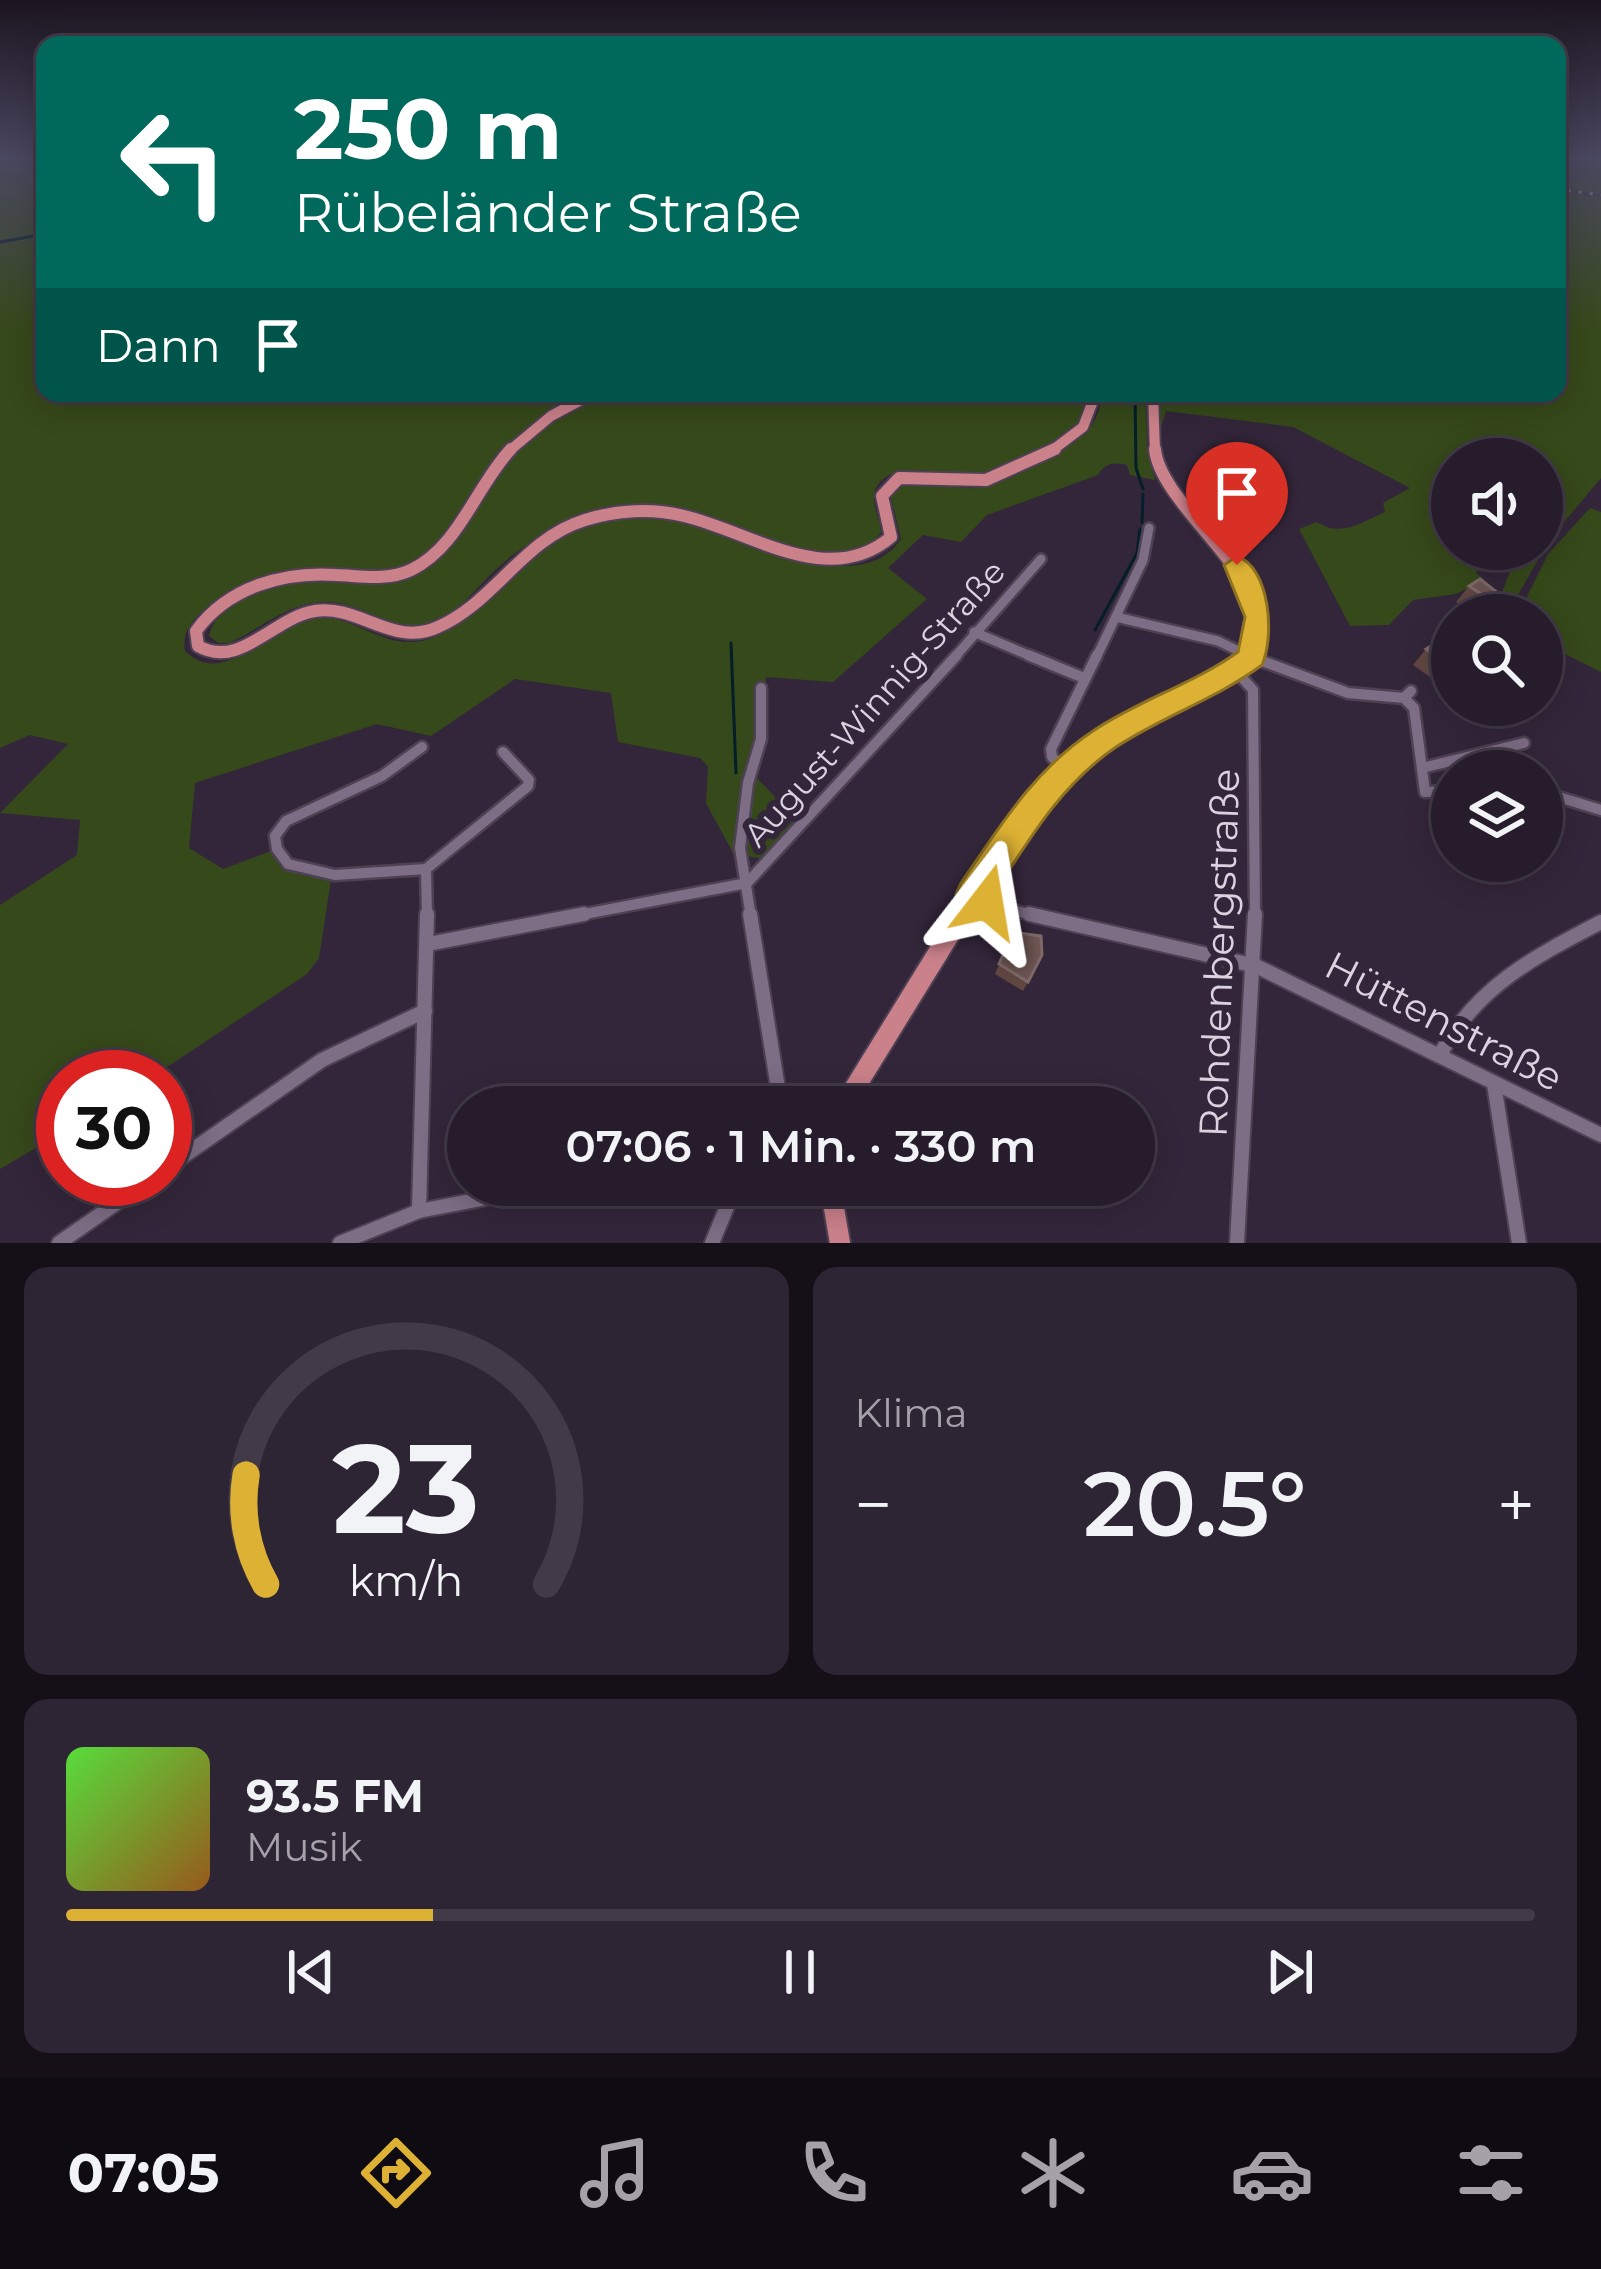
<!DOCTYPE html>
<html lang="de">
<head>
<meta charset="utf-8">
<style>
  body { margin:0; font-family:Montserrat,sans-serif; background:#2e2534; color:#f1f3f6; height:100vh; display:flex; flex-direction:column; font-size:45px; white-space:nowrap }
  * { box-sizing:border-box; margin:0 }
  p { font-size:39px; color:#a4a1a9 }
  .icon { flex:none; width:66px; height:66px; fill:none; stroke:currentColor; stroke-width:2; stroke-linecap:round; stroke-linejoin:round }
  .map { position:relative; height:1243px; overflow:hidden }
  .side { display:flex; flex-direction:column; gap:24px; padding:24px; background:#150f18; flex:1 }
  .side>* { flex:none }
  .top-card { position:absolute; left:36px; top:36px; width:1530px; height:366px; border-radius:24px; box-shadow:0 6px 30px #0003,0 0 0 3px #423a48; background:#00695c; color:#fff; overflow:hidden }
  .fabs { position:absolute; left:1431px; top:438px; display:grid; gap:24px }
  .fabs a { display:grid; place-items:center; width:132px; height:132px; border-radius:50%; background:#261c2c; box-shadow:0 6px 30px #0003,0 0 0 3px #423a48; font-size:60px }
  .speed { position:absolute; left:36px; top:1050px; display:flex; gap:24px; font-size:60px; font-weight:700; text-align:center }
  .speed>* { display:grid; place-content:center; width:156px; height:156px; border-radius:50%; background:#261c2c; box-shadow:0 6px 30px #0003,0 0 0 3px #423a48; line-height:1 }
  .speed .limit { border:18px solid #d22; background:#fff; color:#111 }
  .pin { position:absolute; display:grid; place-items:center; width:102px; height:102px; color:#fff; margin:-123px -51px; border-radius:50% 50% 50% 0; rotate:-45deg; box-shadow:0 0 12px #0007 }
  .pin .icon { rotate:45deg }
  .me { position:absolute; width:132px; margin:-66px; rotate:14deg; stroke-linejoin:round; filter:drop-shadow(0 0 9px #0008) }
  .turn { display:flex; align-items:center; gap:42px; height:252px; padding:0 60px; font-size:54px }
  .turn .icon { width:156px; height:156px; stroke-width:2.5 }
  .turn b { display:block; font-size:84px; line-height:102px }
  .then { display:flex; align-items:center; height:114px; padding:0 60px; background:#0003; gap:24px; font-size:45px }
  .big { font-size:90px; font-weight:600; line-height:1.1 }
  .side .tile { flex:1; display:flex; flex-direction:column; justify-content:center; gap:18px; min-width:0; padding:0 42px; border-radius:24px; background:#2e2534 }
  .side .dial { align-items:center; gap:0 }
  .dial svg { height:312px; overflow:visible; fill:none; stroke:#423a48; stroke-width:7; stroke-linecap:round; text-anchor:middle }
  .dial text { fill:#f1f3f6; stroke:none }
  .song { display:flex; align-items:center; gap:36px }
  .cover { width:144px; height:144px; border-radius:18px; background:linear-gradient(135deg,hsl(110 70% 55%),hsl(30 70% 35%)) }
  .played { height:12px; border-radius:6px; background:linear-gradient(90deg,#ddb133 25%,#423a48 25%) }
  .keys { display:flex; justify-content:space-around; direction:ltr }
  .heat { display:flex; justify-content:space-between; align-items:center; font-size:66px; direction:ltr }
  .side .tiles { flex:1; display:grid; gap:24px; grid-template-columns:1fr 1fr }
  .tile:last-child { grid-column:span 2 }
  .trip { position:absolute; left:447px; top:1086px; width:708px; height:120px; border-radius:60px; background:#261c2c; box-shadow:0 6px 30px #0003,0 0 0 3px #423a48; font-weight:600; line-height:120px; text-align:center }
  .menu { display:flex; height:192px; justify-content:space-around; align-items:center; background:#0f0b12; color:#a4a1a9 }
  .menu .icon { width:84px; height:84px }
  .menu .on { color:#ddb133 }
  .menu b { font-size:54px; color:#f1f3f6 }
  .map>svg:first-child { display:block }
  .green { fill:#36491a; fill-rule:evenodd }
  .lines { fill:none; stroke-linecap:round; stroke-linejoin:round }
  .stream { stroke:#041e2a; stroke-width:3 }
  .street-far2-casing { stroke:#4d4153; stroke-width:14 }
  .street-far1-casing { stroke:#4d4153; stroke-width:15 }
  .street-casing { stroke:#4d4153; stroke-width:18 }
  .primary-far3-casing { stroke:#4d4153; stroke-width:14 }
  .primary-far2-casing { stroke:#4d4153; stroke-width:16 }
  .primary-far1-casing { stroke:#4d4153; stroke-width:20 }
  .primary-casing { stroke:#4d4153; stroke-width:24 }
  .street-far2 { stroke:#7d6d85; stroke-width:9 }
  .street-far1 { stroke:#7d6d85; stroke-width:10 }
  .street { stroke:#7d6d85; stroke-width:14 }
  .primary-far3 { stroke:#ca818a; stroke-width:10 }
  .primary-far2 { stroke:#ca818a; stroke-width:12 }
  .primary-far1 { stroke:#ca818a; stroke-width:15 }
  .primary { stroke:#ca818a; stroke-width:20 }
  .rail { stroke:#c2b8c7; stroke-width:3; stroke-dasharray:3 8; stroke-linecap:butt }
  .wall { fill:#614742 }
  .shaded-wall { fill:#493438 }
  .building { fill:#6e5653; stroke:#7f6a69; stroke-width:3 }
  .route { fill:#ddb133; stroke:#907321; stroke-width:3 }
  .labels { text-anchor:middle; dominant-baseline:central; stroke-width:12; stroke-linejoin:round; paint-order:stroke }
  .street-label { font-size:33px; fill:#dbd2e0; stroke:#33263a }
  .near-street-label { font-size:39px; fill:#dbd2e0; stroke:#33263a }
</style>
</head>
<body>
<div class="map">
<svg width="1601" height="1243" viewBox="0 0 1601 1243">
  <rect width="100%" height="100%" fill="#33263a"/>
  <g class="green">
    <path d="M0,158H45V393H585C551,412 521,430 495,459C463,494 448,552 397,567C370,575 342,566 314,568C276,571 175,602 185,651C225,690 268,625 307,618C355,609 386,659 437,636C495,610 527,544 590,524C620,514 658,513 689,522C739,537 860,602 901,539L891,498L895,489C920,471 947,490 976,488C1004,485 1072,450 1090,427C1098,418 1100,405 1103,393H1146L1147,447L1155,480L1130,475L1127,465C1114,462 1105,463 1098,475L987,515L961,542L923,535L888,568L927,599L833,682L766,677L756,777L797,820L762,859L733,853L706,803L708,767L700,758L618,742L611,693L515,679L431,736L377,724L195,783L189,848L223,869L271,851L283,868L331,880L319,958L307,974L152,1077H63V1132L0,1169V905L77,855L80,820L0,813L68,744L30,735L0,748Z"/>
    <path d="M1557,158H1601V194L1557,189Z"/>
    <path d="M1557,191L1601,197V478L1550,539L1507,614L1499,600L1511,569L1485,558L1476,573L1485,580L1456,594L1413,600L1389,625L1350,626L1299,529L1317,522C1341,538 1362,522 1385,512L1383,503L1410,488L1293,427L1166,411L1159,434L1160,393H1557ZM1452,459H1542V549H1452Z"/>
    <path d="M603,393H1092L1080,423L1070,433C1045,447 1015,472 985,475C958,478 879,453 874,496C873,508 881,521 881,533C835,590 710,503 646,507C584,511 535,531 490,575C474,591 457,613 435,622C394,638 362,599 321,602C286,604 259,630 229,643H218L209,636C218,596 282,582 317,580C348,579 376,591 407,578C463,556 480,489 519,448C542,423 573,407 603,393Z"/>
    <path d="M1590,508L1601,512V672L1547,645L1542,650V615H1518L1548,554Z"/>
  </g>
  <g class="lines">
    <g class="stream">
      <path d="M0,242L45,234"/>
      <path d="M1135,393L1136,468L1143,489"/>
      <path d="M1142,523L1143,494"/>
      <path d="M1095,630L1137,553L1140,529"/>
      <path d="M731,643L736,773"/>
    </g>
    <g class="street-far2-casing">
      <g id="street-far2">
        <path d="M1116,617L1218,641L1253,658"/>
        <path d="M974,632L1035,658"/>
        <path d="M954,658L1041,559"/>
        <path d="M1096,658L1143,560L1149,528"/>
      </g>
    </g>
    <g class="street-far1-casing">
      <g id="street-far1">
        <path d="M1028,655L1084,678"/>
        <path d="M1246,655L1348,693L1404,698L1411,691"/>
        <path d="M1236,671L1253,690L1255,917"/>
        <path d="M1404,698L1414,708L1425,792L1452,791"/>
        <path d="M422,747L382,776L286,821L275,836L277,849L288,864L335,875L426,869L528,786L529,780L503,752"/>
        <path d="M1422,768L1524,743"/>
        <path d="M1065,769L1052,757L1051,749L1097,655"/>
        <path d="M1542,792L1601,810"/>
        <path d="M426,869L427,917"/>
        <path d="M747,883L957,655"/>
        <path d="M974,894L998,907L1042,917"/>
        <path d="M569,917L747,883"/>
        <path d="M751,917L740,848L748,783L761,739V688"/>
      </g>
    </g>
    <g class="street-casing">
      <g id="street">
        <path d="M750,914L781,1107"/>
        <path d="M1029,914L1256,966L1601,1135"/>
        <path d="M428,944L584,914"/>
        <path d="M1441,1053C1477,986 1536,956 1601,922"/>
        <path d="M1494,1084L1519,1243"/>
        <path d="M165,1169L322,1060L425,1011"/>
        <path d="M419,1211L427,914"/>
        <path d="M59,1243L151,1179"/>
        <path d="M340,1243L419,1211L554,1185"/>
        <path d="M712,1243L736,1185"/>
        <path d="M1237,1243L1255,914"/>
      </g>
    </g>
    <g class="primary-far3-casing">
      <g id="primary-far3">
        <path d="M1153,393L1155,452"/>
        <path d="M508,452L551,416L594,393"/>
        <path d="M1050,452L1083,427L1096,393"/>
      </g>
    </g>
    <g class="primary-far2-casing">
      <g id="primary-far2">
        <path d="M511,449C476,486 459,547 411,570C387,581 362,576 337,575C284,571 228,587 196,631L198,646C240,670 274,617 315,611C359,604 393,648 438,627C495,602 523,539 585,520C616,510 652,508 684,516C752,532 828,590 891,537L882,496L899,478L986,480L1055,449"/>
        <path d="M1155,449C1160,511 1304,599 1248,658"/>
      </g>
    </g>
    <g class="primary-far1-casing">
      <path id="primary-far1" d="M960,917C994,861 1043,778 1098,743C1149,711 1206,695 1251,655"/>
    </g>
    <g class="primary-casing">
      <g id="primary">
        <path d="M843,1107L962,914"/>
        <path d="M830,1185L840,1243"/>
      </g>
    </g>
    <use href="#street-far2" class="street-far2"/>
    <use href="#street-far1" class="street-far1"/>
    <use href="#street" class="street"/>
    <use href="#primary-far3" class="primary-far3"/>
    <use href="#primary-far2" class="primary-far2"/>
    <use href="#primary-far1" class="primary-far1"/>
    <use href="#primary" class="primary"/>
    <path class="rail" d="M1557,189L1601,195"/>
  </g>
  <g class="wall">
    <path d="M1469,586L1513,605L1505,615H1452V664L1430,677L1413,665L1426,649L1440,640L1439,639L1444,632L1440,629L1453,613L1463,607L1456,602Z"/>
    <path d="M1013,932L1042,955L1023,991L995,974Z"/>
  </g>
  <path class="shaded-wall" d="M1452,656V664L1430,677L1443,661Z"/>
  <g class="building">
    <path d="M1480,579L1513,605L1499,615H1456L1453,613L1484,596L1469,586Z"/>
    <path d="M1452,633V656L1443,661L1426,649Z"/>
    <path d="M1013,932L1041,936L1042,955L1028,982L999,964Z"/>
  </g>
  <linearGradient id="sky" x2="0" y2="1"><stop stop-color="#1c1520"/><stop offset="0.48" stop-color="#4a4760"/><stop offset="1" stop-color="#4a4760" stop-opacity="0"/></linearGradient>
  <rect width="1601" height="332" fill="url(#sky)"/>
  <path class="route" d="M1237,556C1270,568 1275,636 1262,665C1216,699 1163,716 1116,747C1063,783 1031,836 997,889L1005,902L999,914L987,919L961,906L956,894L961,883C1000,826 1035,769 1093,731C1139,700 1193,684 1238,652L1245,617L1224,565Z"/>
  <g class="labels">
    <g class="street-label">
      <text transform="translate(874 703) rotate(-48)">August-Winnig-Straße</text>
    </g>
    <g class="near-street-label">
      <text transform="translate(1219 953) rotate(-88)">Rohdenbergstraße</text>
      <text transform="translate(1444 1021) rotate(27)">Hüttenstraße</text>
    </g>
  </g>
</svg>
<div class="fabs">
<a><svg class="icon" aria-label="sound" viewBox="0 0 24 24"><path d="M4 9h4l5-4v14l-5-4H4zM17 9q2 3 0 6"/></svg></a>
<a><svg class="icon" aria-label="search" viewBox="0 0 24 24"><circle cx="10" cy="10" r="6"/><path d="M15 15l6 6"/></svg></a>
<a><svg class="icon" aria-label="layers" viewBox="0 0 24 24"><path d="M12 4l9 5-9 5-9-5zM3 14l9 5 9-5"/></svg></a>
</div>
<div class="speed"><div class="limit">30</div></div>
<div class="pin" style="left:1237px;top:565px;background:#d93025"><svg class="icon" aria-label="arrive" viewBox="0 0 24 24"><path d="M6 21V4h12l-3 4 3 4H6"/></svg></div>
<svg class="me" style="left:987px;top:902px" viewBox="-20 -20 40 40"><path d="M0-17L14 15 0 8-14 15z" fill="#ddb133" stroke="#fff" stroke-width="4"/></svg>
<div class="trip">07:06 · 1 Min. · 330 m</div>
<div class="top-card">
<div class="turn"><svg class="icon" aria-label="left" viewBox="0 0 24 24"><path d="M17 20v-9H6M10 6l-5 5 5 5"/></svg><div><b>250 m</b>Rübeländer Straße</div></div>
<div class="then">Dann<svg class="icon" aria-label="arrive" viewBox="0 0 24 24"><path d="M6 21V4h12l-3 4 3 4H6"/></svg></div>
</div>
</div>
<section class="side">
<div class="tiles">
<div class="tile dial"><svg viewBox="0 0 100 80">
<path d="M14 69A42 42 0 1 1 86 69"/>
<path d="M14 69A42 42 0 0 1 9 41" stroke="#ddb133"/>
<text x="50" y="56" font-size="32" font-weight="700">23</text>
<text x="50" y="72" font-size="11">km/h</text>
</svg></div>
<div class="tile"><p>Klima</p>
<div class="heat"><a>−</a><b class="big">20.5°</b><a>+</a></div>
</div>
<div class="tile">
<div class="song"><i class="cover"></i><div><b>93.5 FM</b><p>Musik</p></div></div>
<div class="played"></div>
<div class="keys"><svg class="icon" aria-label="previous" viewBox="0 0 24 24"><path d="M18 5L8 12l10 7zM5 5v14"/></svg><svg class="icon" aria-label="pause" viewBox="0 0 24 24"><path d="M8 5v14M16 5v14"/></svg><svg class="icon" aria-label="next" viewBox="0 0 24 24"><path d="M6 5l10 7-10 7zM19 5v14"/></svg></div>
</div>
</div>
</section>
<nav class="menu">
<b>07:05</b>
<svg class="icon on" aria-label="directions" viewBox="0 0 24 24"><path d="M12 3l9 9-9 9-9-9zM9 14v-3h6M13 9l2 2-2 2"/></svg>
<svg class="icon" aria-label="music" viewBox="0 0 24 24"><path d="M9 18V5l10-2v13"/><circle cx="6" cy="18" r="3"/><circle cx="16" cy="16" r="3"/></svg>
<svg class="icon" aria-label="phone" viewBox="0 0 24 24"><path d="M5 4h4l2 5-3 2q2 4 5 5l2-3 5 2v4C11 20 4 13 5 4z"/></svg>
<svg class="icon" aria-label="climate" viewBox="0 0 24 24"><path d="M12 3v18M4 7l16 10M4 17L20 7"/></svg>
<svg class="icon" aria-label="car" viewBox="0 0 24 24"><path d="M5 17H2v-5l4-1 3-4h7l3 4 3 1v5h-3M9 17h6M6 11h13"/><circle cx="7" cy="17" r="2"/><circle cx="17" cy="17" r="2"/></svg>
<svg class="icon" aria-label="filters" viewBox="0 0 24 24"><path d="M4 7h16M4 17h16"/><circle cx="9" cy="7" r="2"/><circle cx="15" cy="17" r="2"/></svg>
</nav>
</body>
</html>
